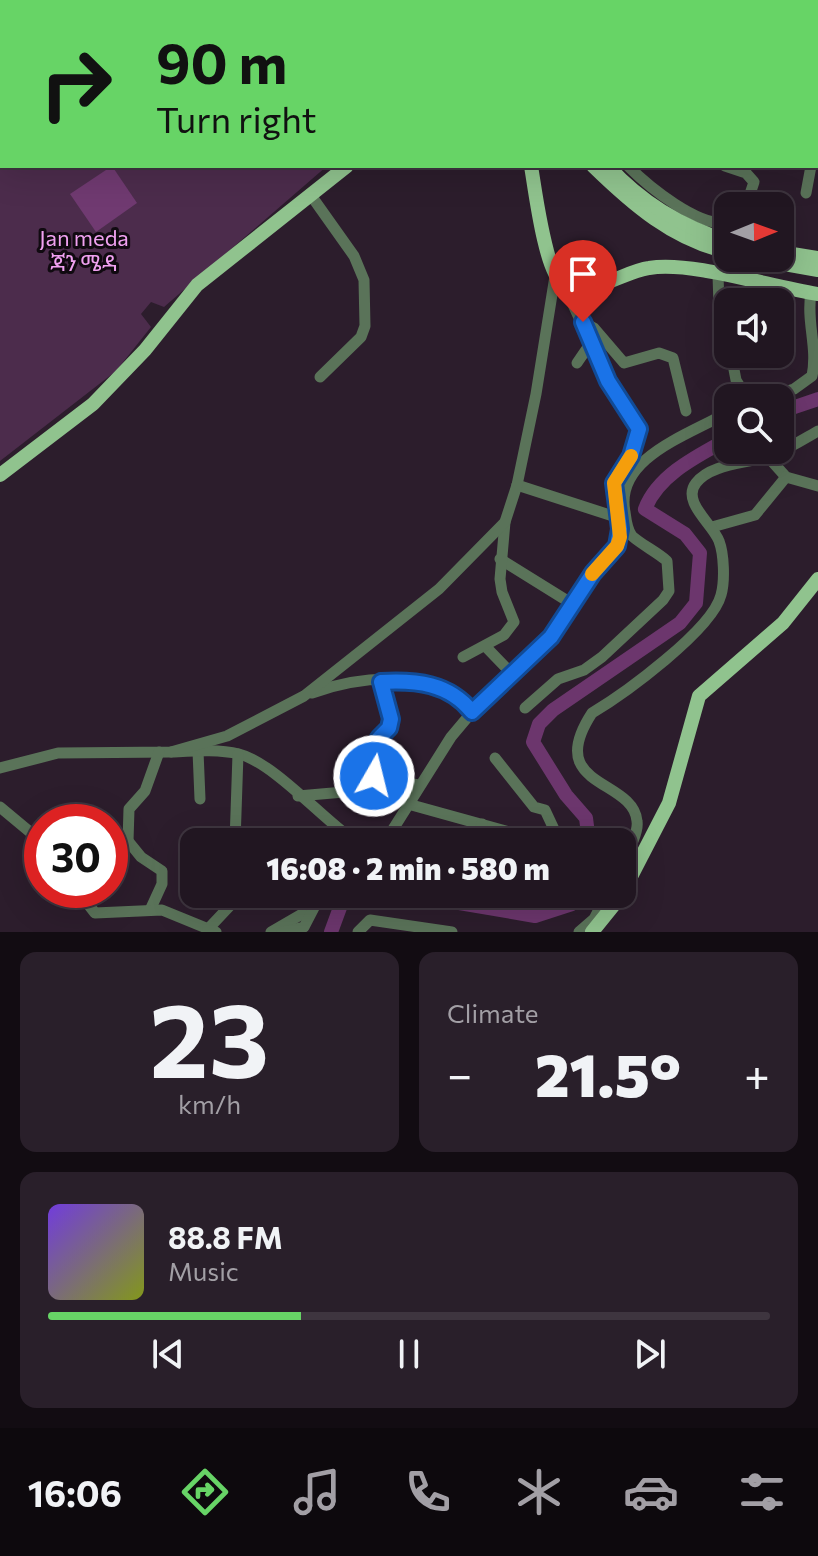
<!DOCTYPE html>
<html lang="en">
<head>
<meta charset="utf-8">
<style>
  body { margin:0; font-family:Commissioner,"Noto Sans Ethiopic",sans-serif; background:#291f2a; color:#f1f3f6; height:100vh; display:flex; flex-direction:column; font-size:30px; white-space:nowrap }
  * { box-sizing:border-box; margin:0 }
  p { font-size:26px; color:#a29fa5 }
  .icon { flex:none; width:44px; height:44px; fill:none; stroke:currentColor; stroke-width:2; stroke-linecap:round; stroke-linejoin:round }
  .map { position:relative; height:932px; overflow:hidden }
  .sheet { display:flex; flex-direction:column; gap:20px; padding:20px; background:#120c12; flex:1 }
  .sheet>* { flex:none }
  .top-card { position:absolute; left:0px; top:0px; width:818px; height:168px; box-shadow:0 8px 32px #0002,0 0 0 2px #3e353f; background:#67d466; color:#111; overflow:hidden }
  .needle { width:52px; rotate:89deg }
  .controls { position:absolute; left:714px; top:192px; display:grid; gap:16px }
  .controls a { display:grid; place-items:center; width:80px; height:80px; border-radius:16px; background:#211621; box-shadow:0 8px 32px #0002,0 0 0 2px #3e353f; font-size:40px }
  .speed { position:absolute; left:24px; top:804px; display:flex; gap:16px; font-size:40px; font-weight:700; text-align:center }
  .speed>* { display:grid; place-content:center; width:104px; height:104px; border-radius:50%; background:#211621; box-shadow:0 8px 32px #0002,0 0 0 2px #3e353f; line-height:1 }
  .speed .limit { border:12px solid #d22; background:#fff; color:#111 }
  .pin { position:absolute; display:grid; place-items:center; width:68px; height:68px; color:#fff; margin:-82px -34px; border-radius:50% 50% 50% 0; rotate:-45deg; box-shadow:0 0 8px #0007 }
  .pin .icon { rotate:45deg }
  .me { position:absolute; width:88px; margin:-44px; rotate:8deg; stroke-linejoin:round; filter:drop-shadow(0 0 6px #0008) }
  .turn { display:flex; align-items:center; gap:28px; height:168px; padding:0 24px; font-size:36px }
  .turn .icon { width:104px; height:104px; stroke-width:2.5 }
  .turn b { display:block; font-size:56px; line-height:68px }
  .big { font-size:60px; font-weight:800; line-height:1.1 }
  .sheet .widget { flex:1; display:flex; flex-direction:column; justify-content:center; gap:12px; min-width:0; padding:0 28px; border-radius:16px; background:#291f2a }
  .sheet .dial { align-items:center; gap:0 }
  .dial b { font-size:104px; line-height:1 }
  .song { display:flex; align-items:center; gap:24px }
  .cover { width:96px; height:96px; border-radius:12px; background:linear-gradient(135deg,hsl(260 70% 55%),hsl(70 70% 35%)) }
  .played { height:8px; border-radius:4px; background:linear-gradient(90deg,#67d466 35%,#3e353f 35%) }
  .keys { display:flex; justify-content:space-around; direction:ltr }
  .heat { display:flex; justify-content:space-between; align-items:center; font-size:44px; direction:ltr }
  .sheet .tiles { flex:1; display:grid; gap:20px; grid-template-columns:1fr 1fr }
  .widget:last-child { grid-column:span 2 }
  .trip { position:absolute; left:180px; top:828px; width:456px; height:80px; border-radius:16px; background:#211621; box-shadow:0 8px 32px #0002,0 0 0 2px #3e353f; font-weight:800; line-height:80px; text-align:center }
  .tabs { display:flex; height:128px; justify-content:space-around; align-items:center; background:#0d090d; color:#a29fa5 }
  .tabs .icon { width:56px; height:56px }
  .tabs .selected { color:#67d466 }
  .tabs b { font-size:36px; color:#f1f3f6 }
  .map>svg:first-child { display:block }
  .green { fill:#4c2c4c }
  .forest { fill:#703a71 }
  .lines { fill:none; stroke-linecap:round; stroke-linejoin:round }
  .river { stroke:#6c366d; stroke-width:14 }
  .minor { stroke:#5a7359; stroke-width:11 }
  .major { stroke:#90c38e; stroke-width:14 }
  .route-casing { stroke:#114b97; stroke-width:20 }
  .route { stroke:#1a73e8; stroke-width:14 }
  .slow { stroke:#f59e0b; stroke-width:14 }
  .labels { text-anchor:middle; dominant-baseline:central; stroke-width:6; stroke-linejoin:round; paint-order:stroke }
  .park-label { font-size:22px; fill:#f0a1f0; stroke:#100a10 }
</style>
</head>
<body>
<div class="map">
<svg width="818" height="932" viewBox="0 0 818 932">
  <rect width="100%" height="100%" fill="#2c1d2c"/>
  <path class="green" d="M0,0H474L2,2V166H327L164,307L151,302L141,314L151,327L116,371L0,461Z"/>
  <path class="forest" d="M112,166L137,203L96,232L70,194Z"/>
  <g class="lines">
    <g class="river">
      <path d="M780,412L818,399"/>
      <path d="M589,842L586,818L566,795L533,742L539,724L553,710L680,623L696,603L700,553L685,534L645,509C658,475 697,456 728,439"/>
      <path d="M406,894L535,916L572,904L577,894"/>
      <path d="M331,932L345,894"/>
    </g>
    <g class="minor">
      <path d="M717,0L718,2"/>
      <path d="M647,2L648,0"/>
      <path d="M763,2V0"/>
      <path d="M816,63H818"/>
      <path d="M816,129H818"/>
      <path d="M628,166C649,187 698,227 728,223"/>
      <path d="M725,166L746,173L754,182L746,206"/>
      <path d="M806,193L811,166"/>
      <path d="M310,194L354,256L364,280L365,326L361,337L320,377"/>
      <path d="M718,275L720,335L728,350"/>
      <path d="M583,322L594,328L624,363L659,353L673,358L686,411"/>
      <path d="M731,354L736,380L747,398"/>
      <path d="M577,363L590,344"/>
      <path d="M766,398L794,389L812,376C818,347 806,322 811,293"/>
      <path d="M769,458L786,477L818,486"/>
      <path d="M517,485L619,518"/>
      <path d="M712,527L755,515L786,477"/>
      <path d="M500,559L574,605"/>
      <path d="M486,647L513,675"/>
      <path d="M463,657L504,635L514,622L502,592L500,579L505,522"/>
      <path d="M381,682L391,719L389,728L379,738L374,776L418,785"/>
      <path d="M312,693C360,676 435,667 472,712"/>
      <path d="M525,708L558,679L584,670L602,657L663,600L669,591L667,561C657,552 642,545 632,536C627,530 626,520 625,512C614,457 692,434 728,412"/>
      <path d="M198,751L200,799"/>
      <path d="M171,752C193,751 218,749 239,754C272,762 321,817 352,839L390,834L451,737L472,712L551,637L620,537L614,483L631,456L639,429L608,381L564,285"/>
      <path d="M495,758L534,807L545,810L560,842"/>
      <path d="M0,768L58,753L171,752L227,736L304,696L439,589L505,522L517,485L536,394L555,276"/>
      <path d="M298,796L344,792"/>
      <path d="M408,804L545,842"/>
      <path d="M0,807L42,842"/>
      <path d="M128,841L141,857L162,871V884L151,908"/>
      <path d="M235,842L238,754"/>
      <path d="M475,842L482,824"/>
      <path d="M110,853L128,841L129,809L145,791L159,752"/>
      <path d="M622,862C628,851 639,833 637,821C633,778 543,788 592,713C624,694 712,630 721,595C725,581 724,554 719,541C713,524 681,502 696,483C712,462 752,464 775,454C790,448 804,439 818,431"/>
      <path d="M77,890L95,913L162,910L216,932"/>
      <path d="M493,894L524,898L533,894"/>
      <path d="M208,929L241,894"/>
      <path d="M271,932L302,914L315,894"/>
      <path d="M282,932L304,927L317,902"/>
      <path d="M358,932L370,920L452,932"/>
      <path d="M579,932L594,919L607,894"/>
    </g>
    <g class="major">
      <path d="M537,0L538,2"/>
      <path d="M485,2L486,0"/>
      <path d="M564,2L567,0"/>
      <path d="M531,166C535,189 545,271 562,283C587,301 623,271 649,268C693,261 771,287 818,294"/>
      <path d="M593,166C632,204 673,240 728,252"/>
      <path d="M608,166C640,201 682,227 728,241"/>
      <path d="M780,252L818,258"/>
      <path d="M749,258L818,270"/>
      <path d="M0,475L93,404L145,350L197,285L347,166"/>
      <path d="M592,932L621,896L669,803L699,696L783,623L818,579"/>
    </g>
  </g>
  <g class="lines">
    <g class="route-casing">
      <path id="route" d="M374,776L379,738L389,728L391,719L381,682C416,680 449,683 472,712L551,637L593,573L617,546L620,529L614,483L631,456L639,429L608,381L583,322"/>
    </g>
    <use href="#route" class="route"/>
    <path class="slow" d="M592,574L617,546L620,537L614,483L631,456"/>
  </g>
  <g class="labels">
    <g class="park-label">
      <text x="84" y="237">Jan meda<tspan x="84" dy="25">ጃን ሜዳ</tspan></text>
    </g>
  </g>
</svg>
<div class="controls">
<a><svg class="needle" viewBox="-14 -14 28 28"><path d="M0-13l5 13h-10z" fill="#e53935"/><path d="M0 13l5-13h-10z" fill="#a29fa5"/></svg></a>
<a><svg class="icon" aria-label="sound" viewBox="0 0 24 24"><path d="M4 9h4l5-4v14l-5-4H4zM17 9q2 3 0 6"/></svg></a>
<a><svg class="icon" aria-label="search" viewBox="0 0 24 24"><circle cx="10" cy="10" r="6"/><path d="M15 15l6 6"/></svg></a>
</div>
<div class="speed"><div class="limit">30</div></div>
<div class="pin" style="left:583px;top:322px;background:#d93025"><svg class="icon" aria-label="arrive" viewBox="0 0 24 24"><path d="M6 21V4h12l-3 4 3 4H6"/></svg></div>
<svg class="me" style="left:374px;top:776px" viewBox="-20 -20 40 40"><circle r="17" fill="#1a73e8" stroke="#fff" stroke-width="3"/><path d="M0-11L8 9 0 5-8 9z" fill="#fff"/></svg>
<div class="trip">16:08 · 2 min · 580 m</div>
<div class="top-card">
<div class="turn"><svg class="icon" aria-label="right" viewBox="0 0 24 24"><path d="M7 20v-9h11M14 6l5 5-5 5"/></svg><div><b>90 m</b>Turn right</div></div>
</div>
</div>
<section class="sheet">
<div class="tiles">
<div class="widget dial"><b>23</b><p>km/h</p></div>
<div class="widget"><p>Climate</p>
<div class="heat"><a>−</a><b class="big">21.5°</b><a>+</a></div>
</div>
<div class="widget">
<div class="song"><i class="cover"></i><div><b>88.8 FM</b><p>Music</p></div></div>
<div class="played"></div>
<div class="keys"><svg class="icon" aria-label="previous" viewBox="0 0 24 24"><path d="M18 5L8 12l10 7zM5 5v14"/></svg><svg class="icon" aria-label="pause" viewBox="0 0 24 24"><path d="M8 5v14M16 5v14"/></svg><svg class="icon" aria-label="next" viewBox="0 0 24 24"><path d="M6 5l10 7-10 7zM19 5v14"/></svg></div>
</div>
</div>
</section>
<nav class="tabs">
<b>16:06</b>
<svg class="icon selected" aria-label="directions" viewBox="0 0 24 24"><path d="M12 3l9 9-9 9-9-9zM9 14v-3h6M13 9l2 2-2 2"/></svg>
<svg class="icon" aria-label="music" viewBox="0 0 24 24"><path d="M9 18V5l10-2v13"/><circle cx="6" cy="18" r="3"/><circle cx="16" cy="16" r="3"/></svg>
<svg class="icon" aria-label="phone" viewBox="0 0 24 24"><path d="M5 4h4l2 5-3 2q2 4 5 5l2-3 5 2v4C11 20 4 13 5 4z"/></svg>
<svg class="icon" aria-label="climate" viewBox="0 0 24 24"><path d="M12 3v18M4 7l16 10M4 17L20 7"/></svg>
<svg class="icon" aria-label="car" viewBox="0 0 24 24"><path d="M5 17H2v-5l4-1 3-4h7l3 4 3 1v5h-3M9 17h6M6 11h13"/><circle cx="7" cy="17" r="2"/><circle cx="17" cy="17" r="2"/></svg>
<svg class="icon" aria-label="filters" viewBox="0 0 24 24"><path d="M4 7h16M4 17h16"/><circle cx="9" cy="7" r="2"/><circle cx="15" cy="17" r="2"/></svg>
</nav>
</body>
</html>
